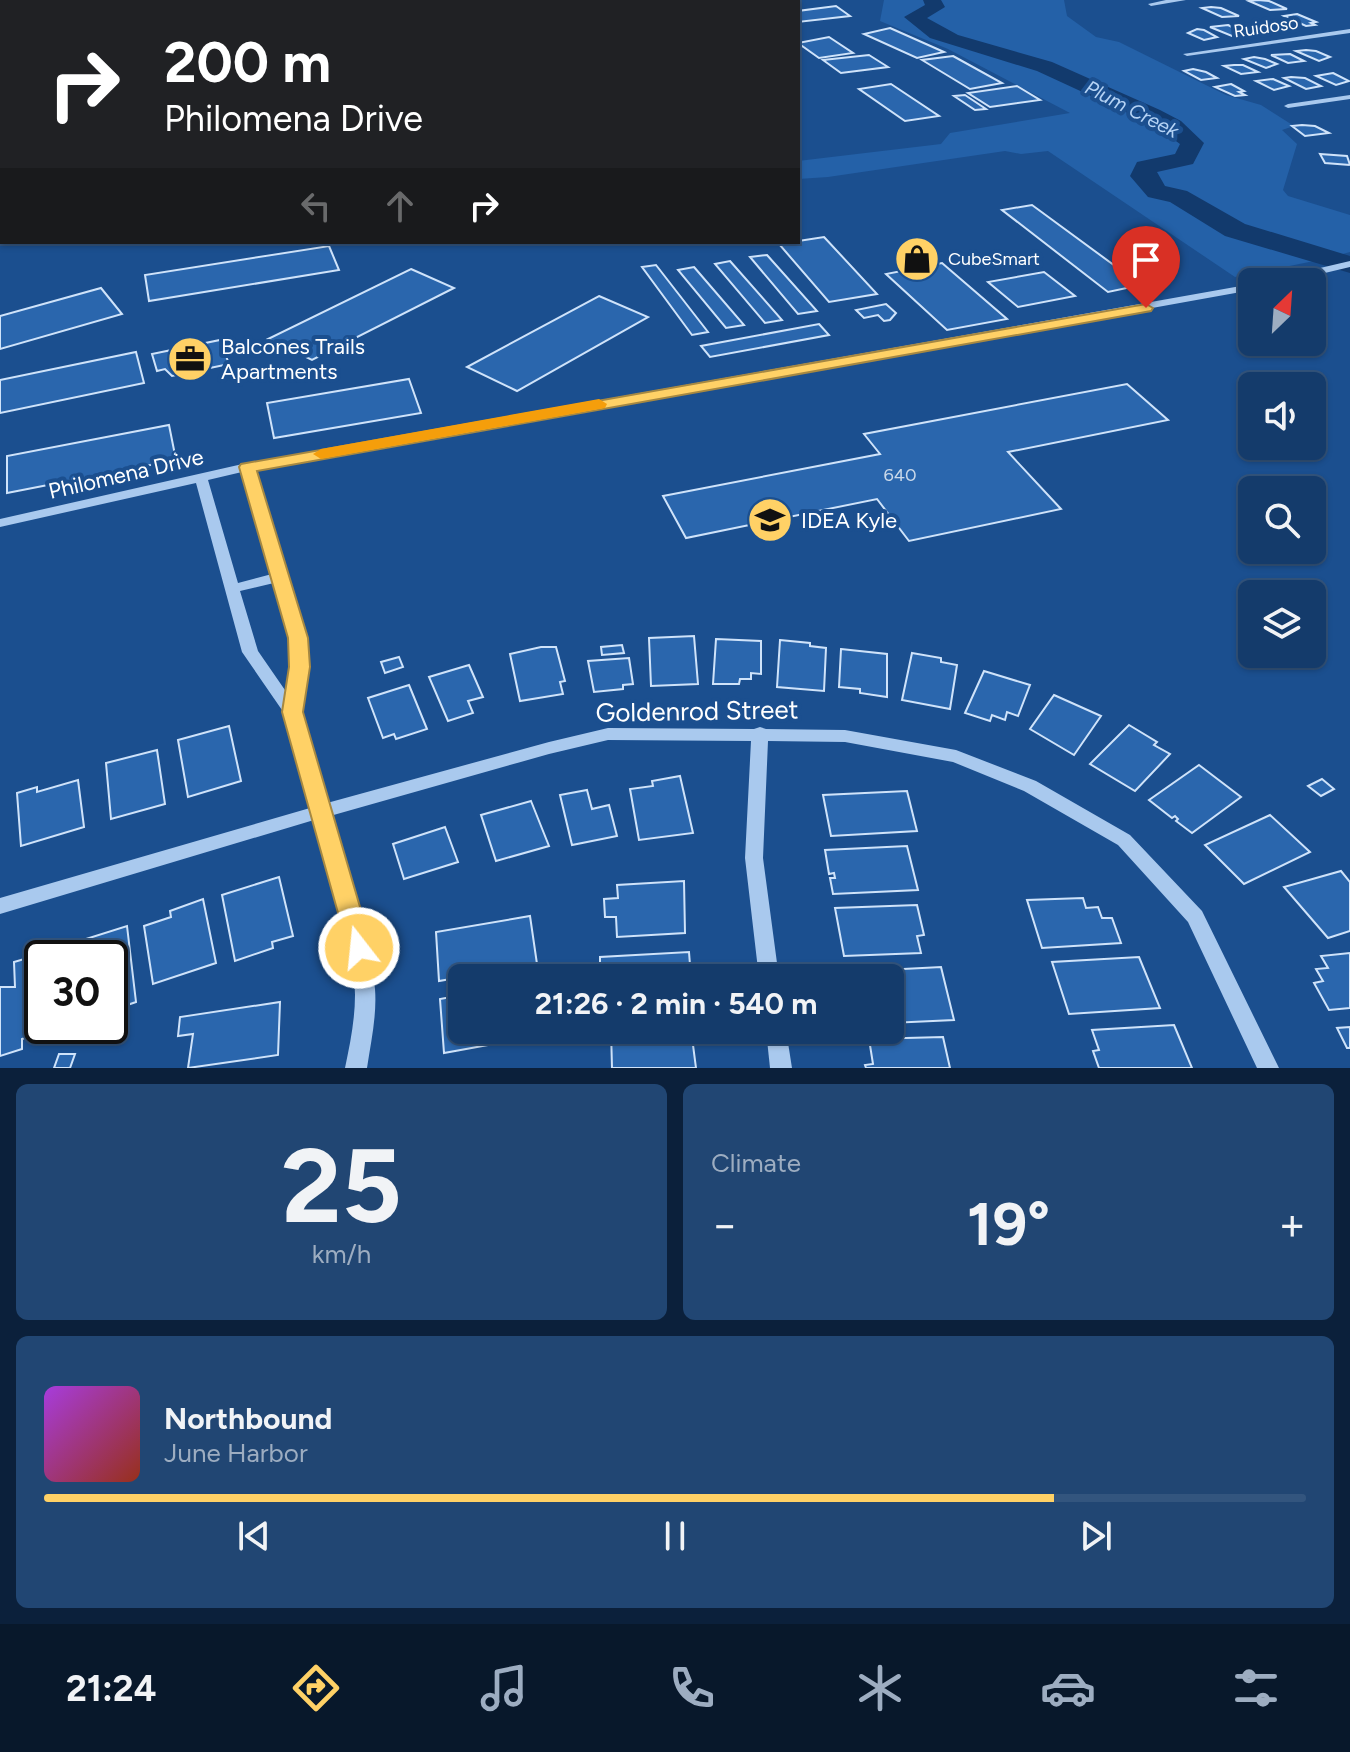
<!DOCTYPE html>
<html lang="en">
<head>
<meta charset="utf-8">
<style>
  body { margin:0; font-family:Figtree,sans-serif; background:#214673; color:#f1f3f6; height:100vh; display:flex; flex-direction:column; font-size:30px; white-space:nowrap }
  * { box-sizing:border-box; margin:0 }
  p { font-size:26px; color:#9dadc1 }
  .icon { flex:none; width:44px; height:44px; fill:none; stroke:currentColor; stroke-width:2; stroke-linecap:round; stroke-linejoin:round }
  .map { position:relative; height:1068px; overflow:hidden }
  .panel { display:flex; flex-direction:column; gap:16px; padding:16px; background:#0b203b; flex:1 }
  .panel>* { flex:none }
  .guide { position:absolute; left:0px; top:0px; width:800px; height:244px; box-shadow:0 2px 6px #0004,0 0 0 2px #33557e; background:#202124; color:#fff; overflow:hidden }
  .needle { width:52px; rotate:25deg }
  .controls { position:absolute; left:1238px; top:268px; display:grid; gap:16px }
  .controls a { display:grid; place-items:center; width:88px; height:88px; border-radius:12px; background:#143b6b; box-shadow:0 2px 6px #0004,0 0 0 2px #33557e; font-size:40px }
  .speed { position:absolute; left:24px; top:940px; display:flex; gap:16px; font-size:40px; font-weight:700; text-align:center }
  .speed>* { display:grid; place-content:center; width:104px; height:104px; border-radius:50%; background:#143b6b; box-shadow:0 2px 6px #0004,0 0 0 2px #33557e; line-height:1 }
  .speed .limit { border:4px solid #111; border-radius:12px; background:#fff; color:#111 }
  .pin { position:absolute; display:grid; place-items:center; width:68px; height:68px; color:#fff; margin:-82px -34px; border-radius:50% 50% 50% 0; rotate:-45deg; box-shadow:0 0 8px #0007 }
  .pin .icon { rotate:45deg }
  .me { position:absolute; width:88px; margin:-44px; rotate:344deg; stroke-linejoin:round; filter:drop-shadow(0 0 6px #0008) }
  .turn { display:flex; align-items:center; gap:28px; height:168px; padding:0 32px; font-size:36px }
  .turn .icon { width:104px; height:104px; stroke-width:2.5 }
  .turn b { display:block; font-size:56px; line-height:68px }
  .lanes { display:flex; align-items:center; height:76px; padding:0 32px; background:#0003; justify-content:center; gap:40px; direction:ltr }
  .lanes .off { opacity:.35 }
  .big { font-size:60px; font-weight:700; line-height:1.1 }
  .panel .widget { flex:1; display:flex; flex-direction:column; justify-content:center; gap:12px; min-width:0; padding:0 28px; border-radius:12px; background:#214673 }
  .panel .dial { align-items:center; gap:0 }
  .dial b { font-size:104px; line-height:1 }
  .song { display:flex; align-items:center; gap:24px }
  .cover { width:96px; height:96px; border-radius:12px; background:linear-gradient(135deg,hsl(280 70% 55%),hsl(10 70% 35%)) }
  .played { height:8px; border-radius:4px; background:linear-gradient(90deg,#ffd166 80%,#33557e 80%) }
  .keys { display:flex; justify-content:space-around; direction:ltr }
  .heat { display:flex; justify-content:space-between; align-items:center; font-size:44px; direction:ltr }
  .panel .tiles { flex:1; display:grid; gap:16px; grid-template-columns:1fr 1fr }
  .widget:last-child { grid-column:span 2 }
  .trip { position:absolute; left:448px; top:964px; width:456px; height:80px; border-radius:12px; background:#143b6b; box-shadow:0 2px 6px #0004,0 0 0 2px #33557e; font-weight:700; line-height:80px; text-align:center }
  .tab-bar { display:flex; height:128px; justify-content:space-around; align-items:center; background:#08182b; color:#9dadc1 }
  .tab-bar .icon { width:56px; height:56px }
  .tab-bar .on { color:#ffd166 }
  .tab-bar b { font-size:36px; color:#f1f3f6 }
  .map>svg:first-child { display:block }
  .green { fill:#2461a8 }
  .lines { fill:none; stroke-linecap:round; stroke-linejoin:round }
  .river { fill:#123a6d; fill-rule:evenodd }
  .building { fill:#2a66ad; stroke:#cfe3fa; stroke-width:2 }
  .minor { fill:#a9c9ee; fill-rule:evenodd }
  .major { fill:#f0f6ff; fill-rule:evenodd }
  .highway { fill:#fff; fill-rule:evenodd }
  .route { fill:#ffd166; stroke:#a68842; stroke-width:2 }
  .slow { fill:#f59e0b }
  .labels { text-anchor:middle; dominant-baseline:central; stroke-width:8; stroke-linejoin:round; paint-order:stroke }
  .far-street-label { font-size:18px; fill:#fff; stroke:#1b4f8f }
  .far-poi-label { font-size:18px; fill:#fff; stroke:#1b4f8f; text-anchor:start }
  .number-label { font-size:18px; fill:#cad9ea }
  .far-water-label { font-size:20px; font-style:italic; fill:#b5d3f5; stroke:#1b4f8f }
  .poi-label { font-size:22px; fill:#fff; stroke:#1b4f8f; text-anchor:start }
  .street-label { font-size:22px; fill:#fff; stroke:#1b4f8f }
  .near-street-label { font-size:26px; fill:#fff; stroke:#1b4f8f }
</style>
</head>
<body>
<div class="map">
<svg width="1350" height="1068" viewBox="0 0 1350 1068">
  <rect width="100%" height="100%" fill="#1b4f8f"/>
  <path class="green" d="M884,0H1064L1067,16L1096,37L1119,42L1226,95L1261,105L1294,126L1282,130L1297,144L1283,190L1288,196L1350,215V252C1312,263 1274,268 1235,277L1048,151L1021,154L1005,151L828,177L798,179V161L941,144L950,133L1070,113L948,49L880,21Z"/>
  <g class="lines">
    <path class="river" d="M923,0H941L945,7L927,18L958,35L1052,62L1160,110L1181,121L1204,143L1193,164L1157,172L1165,186L1187,191L1245,224L1350,256V273L1225,236L1170,202L1148,197L1130,176L1137,162L1175,154L1180,144L1154,125L1037,71L930,38L904,17L925,5Z"/>
  </g>
  <g class="building">
    <path d="M1258,0L1269,1L1287,9L1270,10L1249,1Z"/>
    <path d="M836,6L850,16L798,22V11Z"/>
    <path d="M1211,7L1221,8L1239,16L1222,17L1202,8Z"/>
    <path d="M1297,14L1316,22L1311,23L1315,25L1306,26L1284,16Z"/>
    <path d="M1228,25L1242,32L1237,34L1241,35L1232,36L1210,27Z"/>
    <path d="M890,28L944,52L917,58L864,34Z"/>
    <path d="M1197,29L1204,30L1217,37L1204,40L1188,33Z"/>
    <path d="M829,37L853,53L819,58L798,43Z"/>
    <path d="M1306,50L1316,51L1330,57L1319,61L1296,51Z"/>
    <path d="M1290,54L1304,61L1288,63L1271,55Z"/>
    <path d="M869,55L888,67L841,73L823,60Z"/>
    <path d="M953,56L1002,83L970,89L922,60Z"/>
    <path d="M1254,57L1265,59L1277,64L1266,68L1244,59Z"/>
    <path d="M1234,65H1243L1258,72L1241,74L1224,66Z"/>
    <path d="M1193,69L1206,72L1217,78L1201,80L1184,71Z"/>
    <path d="M1333,73L1349,81L1336,85L1316,76Z"/>
    <path d="M1291,77L1305,78L1321,86L1306,89L1284,78Z"/>
    <path d="M1273,79L1289,86L1274,90L1256,81Z"/>
    <path d="M891,84L939,116L905,121L859,89Z"/>
    <path d="M1231,84L1244,91L1239,92L1245,95L1235,96L1215,87Z"/>
    <path d="M1017,86L1040,100L990,107L968,93Z"/>
    <path d="M965,95L986,109L975,110L954,96Z"/>
    <path d="M1302,125L1315,126L1329,133L1305,136L1292,126Z"/>
    <path d="M1320,154L1347,156L1350,165L1325,163Z"/>
    <path d="M1032,205L1141,285L1108,292L1002,210Z"/>
    <path d="M824,237L877,294L829,302L779,244Z"/>
    <path d="M329,246L339,270L149,301L145,275Z"/>
    <path d="M767,255L817,311L798,314L750,257Z"/>
    <path d="M730,261L782,320L765,323L715,264Z"/>
    <path d="M942,263L1007,319L947,330L886,274Z"/>
    <path d="M656,265L708,332L692,335L642,267Z"/>
    <path d="M694,267L744,325L726,328L678,270Z"/>
    <path d="M411,269L454,288L312,360L268,339Z"/>
    <path d="M1044,272L1075,296L1018,307L988,282Z"/>
    <path d="M101,288L122,314L0,349V316Z"/>
    <path d="M599,296L648,317L517,391L467,367Z"/>
    <path d="M886,304L896,313L890,320L884,321L878,315L864,318L856,310Z"/>
    <path d="M819,324L829,335L710,357L701,346Z"/>
    <path d="M220,340L229,364L172,376L165,369L157,371L152,354Z"/>
    <path d="M136,352L144,383L0,413V380Z"/>
    <path d="M409,379L421,413L274,438L267,403Z"/>
    <path d="M1127,384L1168,420L1008,452L1061,509L909,541L877,499L686,538L663,496L880,454L864,434Z"/>
    <path d="M169,425L176,460L7,493V456Z"/>
    <path d="M694,636L698,684L651,686L649,638Z"/>
    <path d="M716,639L761,641V674L751,673V679H740L739,684H713Z"/>
    <path d="M780,640L810,643V646L826,648L824,691L777,687Z"/>
    <path d="M622,645L624,653L602,655L601,647Z"/>
    <path d="M541,647H556L565,681L560,682L563,694L520,701L510,654Z"/>
    <path d="M841,649L887,654V697L860,693V689L839,687Z"/>
    <path d="M912,653L941,658V662L957,665L950,709L902,700Z"/>
    <path d="M399,657L403,667L385,673L381,662Z"/>
    <path d="M629,658L633,684L623,685V689L594,692L588,661Z"/>
    <path d="M469,665L483,697L468,701L473,713L448,721L429,677Z"/>
    <path d="M984,671L1030,685L1018,716L1007,712L1005,720L992,715L990,721L965,713Z"/>
    <path d="M409,685L427,729L396,739L394,734L383,738L368,698Z"/>
    <path d="M1054,695L1101,716L1074,755L1030,729Z"/>
    <path d="M1129,725L1157,742L1154,745L1170,754L1135,791L1090,764Z"/>
    <path d="M229,726L241,781L188,797L178,740Z"/>
    <path d="M157,750L165,804L111,819L106,763Z"/>
    <path d="M1199,765L1241,797L1192,833L1176,821L1178,819L1175,816L1172,818L1149,800Z"/>
    <path d="M680,776L693,833L639,840L630,789L653,786L652,781Z"/>
    <path d="M1322,779L1334,789L1321,796L1308,786Z"/>
    <path d="M78,780L84,827L21,846L17,793L37,787V792Z"/>
    <path d="M587,790L592,809L609,805L617,836L572,845L560,795Z"/>
    <path d="M907,791L917,831L831,836L823,795Z"/>
    <path d="M531,801L549,846L496,861L481,815Z"/>
    <path d="M1270,815L1310,852L1244,884L1205,845Z"/>
    <path d="M445,827L458,862L404,879L393,844Z"/>
    <path d="M907,846L918,890L833,894L830,878H835L834,873L829,874L825,850Z"/>
    <path d="M1341,871L1350,882V931L1328,938L1284,887Z"/>
    <path d="M279,877L293,936L272,942L273,948L235,961L222,895Z"/>
    <path d="M684,881L685,933L617,937L616,917H605L604,899L618,898L617,885Z"/>
    <path d="M1083,898L1086,908L1098,907L1102,918H1112L1121,943L1042,948L1027,900Z"/>
    <path d="M203,899L216,963L153,984L144,926L171,917L170,911Z"/>
    <path d="M917,905L924,935L917,936L921,953L844,956L835,908Z"/>
    <path d="M530,916L537,964L439,981L436,932Z"/>
    <path d="M127,926L136,1002L110,1011V958H68L67,945Z"/>
    <path d="M48,952V958H42V1026L54,1028L22,1039V1049L0,1056V987H15L14,962Z"/>
    <path d="M689,952L691,978H600V957Z"/>
    <path d="M1350,953V1008L1329,1010L1314,983L1323,981L1316,969L1328,968L1321,956Z"/>
    <path d="M1139,957L1160,1008L1069,1014L1052,962Z"/>
    <path d="M941,967L954,1020L890,1023V978H847L846,972Z"/>
    <path d="M462,995V1030H526L527,1038L444,1053L440,999Z"/>
    <path d="M280,1002L278,1055L188,1068L193,1034L178,1036L180,1017Z"/>
    <path d="M1174,1025L1192,1068H1099L1093,1051L1099,1050L1092,1030Z"/>
    <path d="M1350,1027V1048H1347L1337,1028Z"/>
    <path d="M611,1030H685L686,1045H693L696,1068H612Z"/>
    <path d="M943,1037L950,1068H866L865,1065L873,1064L869,1039Z"/>
    <path d="M59,1054H75L70,1068H54Z"/>
  </g>
  <g class="lines">
    <g class="minor">
      <path d="M88,0H96L97,2H89Z"/>
      <path d="M1166,0H1186L1151,6L1148,4Z"/>
      <path d="M1350,29V33L1187,56L1183,54Z"/>
      <path d="M1350,95V99L1288,108L1284,106L1288,104Z"/>
      <path d="M1350,261V267L1287,282H1268L1269,280Z"/>
      <path d="M1252,284V290L254,470L306,638L308,667L300,712L327,803L549,742L608,728L754,729L760,727L766,729L845,730L956,750L1036,781L1130,835L1202,911L1279,1068H1257L1188,922L1118,845L1024,791L953,762L845,742L768,741L763,858L779,978H759L745,858L751,741L608,740L549,754L330,816C347,872 369,930 375,989C377,1015 371,1042 367,1068H345C350,1044 355,1020 355,995C355,943 328,871 314,820L0,914V898L310,808L284,713L242,652L196,483L0,527V519L247,463ZM242,472L272,574L238,583L208,480ZM274,583C287,626 296,647 287,693L258,651L240,591Z"/>
      <path d="M766,1030H786L792,1068H770Z"/>
    </g>
    <g class="major">
      <path d="M415,0H433L414,2Z"/>
      <path d="M607,0H624L606,2Z"/>
      <path d="M2,144V152L0,153V145Z"/>
    </g>
    <g class="highway">
      <path d="M488,0H508L487,2Z"/>
      <path d="M538,0H558L537,2Z"/>
      <path d="M601,0H623L600,2Z"/>
      <rect x="0" y="109" width="2" height="8"/>
      <path d="M2,134V144L0,145V135Z"/>
    </g>
  </g>
  <path class="route" d="M1146,304L1153,308L1151,311L257,471L308,638L310,667L303,712L372,948L368,956L359,959L350,956L282,712L289,667L288,638L239,467L241,464Z"/>
  <path class="slow" d="M599,399L607,404L605,408L321,459L313,454L321,449Z"/>
  <defs>
    <g id="shop-disc" transform="scale(2.3)"><circle r="9.5" fill="#ffd166" stroke="#1b4f8f"/><path d="M-5-2.5h2.3a2.7 3.5 0 0 1 5.4 0H5L5.5 6h-11ZM-1.5-2.5h3a1.5 2.3 0 0 0-3 0Z" fill="#111"/></g>
    <g id="office-disc" transform="scale(2.3)"><circle r="9.5" fill="#ffd166" stroke="#1b4f8f"/><path d="M-6-3h4V-5.5h4V-3h4V5H-6ZM-1-4.5V-3h2v-1.5ZM-6 0V1H6V0Z" fill="#111"/></g>
    <g id="school-disc" transform="scale(2.3)"><circle r="9.5" fill="#ffd166" stroke="#1b4f8f"/><path d="M0-5L7-2L0 1L-7-2ZM-4 1L0 2.5L4 1V4Q0 6-4 4Z" fill="#111"/></g>
  </defs>
  <g fill-rule="evenodd">
    <use href="#shop-disc" x="917" y="259"/>
    <use href="#office-disc" x="190" y="359"/>
    <use href="#school-disc" x="770" y="520"/>
  </g>
  <g class="labels">
    <g class="far-street-label">
      <text transform="translate(1266 27) rotate(-8)">Ruidoso</text>
    </g>
    <g class="far-poi-label">
      <text x="948" y="259">CubeSmart</text>
    </g>
    <g class="number-label">
      <text x="900" y="475">640</text>
    </g>
    <g class="far-water-label">
      <text transform="translate(1132 109) rotate(27)">Plum Creek</text>
    </g>
    <g class="poi-label">
      <text x="221" y="346">Balcones Trails<tspan x="221" dy="25">Apartments</tspan></text>
      <text x="801" y="520">IDEA Kyle</text>
    </g>
    <g class="street-label">
      <text transform="translate(126 474) rotate(-13)">Philomena Drive</text>
    </g>
    <g class="near-street-label">
      <text transform="translate(697 711) rotate(-1)">Goldenrod Street</text>
    </g>
  </g>
</svg>
<div class="controls">
<a><svg class="needle" viewBox="-14 -14 28 28"><path d="M0-13l5 13h-10z" fill="#e53935"/><path d="M0 13l5-13h-10z" fill="#9dadc1"/></svg></a>
<a><svg class="icon" aria-label="sound" viewBox="0 0 24 24"><path d="M4 9h4l5-4v14l-5-4H4zM17 9q2 3 0 6"/></svg></a>
<a><svg class="icon" aria-label="search" viewBox="0 0 24 24"><circle cx="10" cy="10" r="6"/><path d="M15 15l6 6"/></svg></a>
<a><svg class="icon" aria-label="layers" viewBox="0 0 24 24"><path d="M12 4l9 5-9 5-9-5zM3 14l9 5 9-5"/></svg></a>
</div>
<div class="speed"><div class="limit">30</div></div>
<div class="pin" style="left:1146px;top:308px;background:#d93025"><svg class="icon" aria-label="arrive" viewBox="0 0 24 24"><path d="M6 21V4h12l-3 4 3 4H6"/></svg></div>
<svg class="me" style="left:359px;top:948px" viewBox="-20 -20 40 40"><circle r="17" fill="#ffd166" stroke="#fff" stroke-width="3"/><path d="M0-11L8 9 0 5-8 9z" fill="#fff"/></svg>
<div class="trip">21:26 · 2 min · 540 m</div>
<div class="guide">
<div class="turn"><svg class="icon" aria-label="right" viewBox="0 0 24 24"><path d="M7 20v-9h11M14 6l5 5-5 5"/></svg><div><b>200 m</b>Philomena Drive</div></div>
<div class="lanes"><svg class="icon off" aria-label="left" viewBox="0 0 24 24"><path d="M17 20v-9H6M10 6l-5 5 5 5"/></svg><svg class="icon off" aria-label="ahead" viewBox="0 0 24 24"><path d="M12 20V5M6 11l6-6 6 6"/></svg><svg class="icon" aria-label="right" viewBox="0 0 24 24"><path d="M7 20v-9h11M14 6l5 5-5 5"/></svg></div>
</div>
</div>
<section class="panel">
<div class="tiles">
<div class="widget dial"><b>25</b><p>km/h</p></div>
<div class="widget"><p>Climate</p>
<div class="heat"><a>−</a><b class="big">19°</b><a>+</a></div>
</div>
<div class="widget">
<div class="song"><i class="cover"></i><div><b>Northbound</b><p>June Harbor</p></div></div>
<div class="played"></div>
<div class="keys"><svg class="icon" aria-label="previous" viewBox="0 0 24 24"><path d="M18 5L8 12l10 7zM5 5v14"/></svg><svg class="icon" aria-label="pause" viewBox="0 0 24 24"><path d="M8 5v14M16 5v14"/></svg><svg class="icon" aria-label="next" viewBox="0 0 24 24"><path d="M6 5l10 7-10 7zM19 5v14"/></svg></div>
</div>
</div>
</section>
<nav class="tab-bar">
<b>21:24</b>
<svg class="icon on" aria-label="directions" viewBox="0 0 24 24"><path d="M12 3l9 9-9 9-9-9zM9 14v-3h6M13 9l2 2-2 2"/></svg>
<svg class="icon" aria-label="music" viewBox="0 0 24 24"><path d="M9 18V5l10-2v13"/><circle cx="6" cy="18" r="3"/><circle cx="16" cy="16" r="3"/></svg>
<svg class="icon" aria-label="phone" viewBox="0 0 24 24"><path d="M5 4h4l2 5-3 2q2 4 5 5l2-3 5 2v4C11 20 4 13 5 4z"/></svg>
<svg class="icon" aria-label="climate" viewBox="0 0 24 24"><path d="M12 3v18M4 7l16 10M4 17L20 7"/></svg>
<svg class="icon" aria-label="car" viewBox="0 0 24 24"><path d="M5 17H2v-5l4-1 3-4h7l3 4 3 1v5h-3M9 17h6M6 11h13"/><circle cx="7" cy="17" r="2"/><circle cx="17" cy="17" r="2"/></svg>
<svg class="icon" aria-label="filters" viewBox="0 0 24 24"><path d="M4 7h16M4 17h16"/><circle cx="9" cy="7" r="2"/><circle cx="15" cy="17" r="2"/></svg>
</nav>
</body>
</html>
